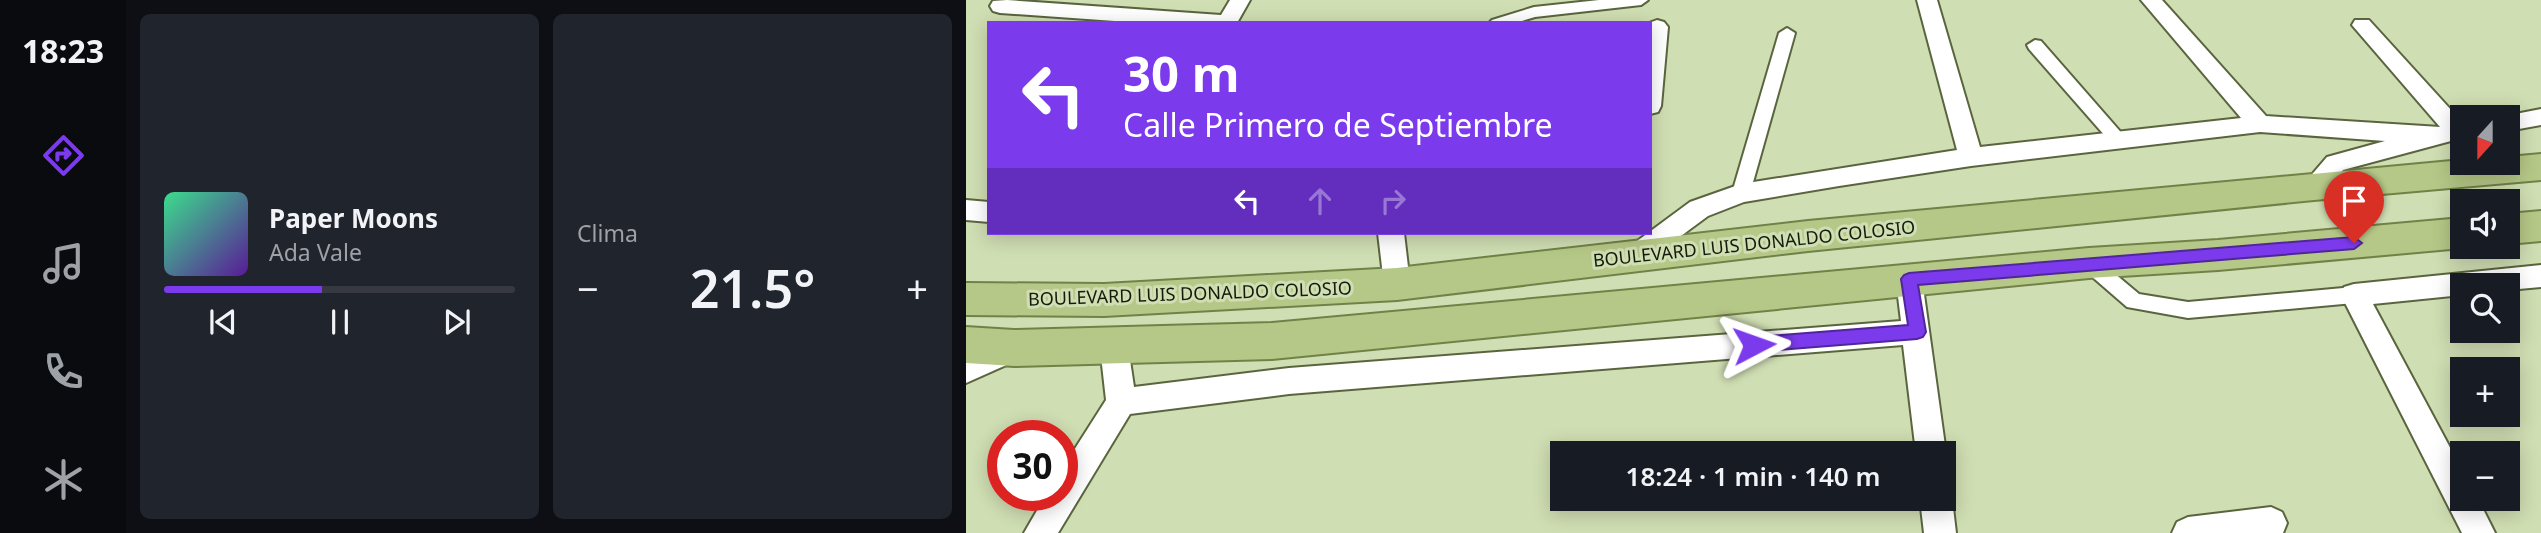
<!DOCTYPE html>
<html lang="es">
<head>
<meta charset="utf-8">
<style>
  body { margin:0; font-family:"Noto Sans",sans-serif; background:#20242c; color:#f1f3f6; height:100vh; display:flex; flex-direction:column; font-size:26px; white-space:nowrap }
  * { box-sizing:border-box; margin:0 }
  p { font-size:23px; color:#9ea1a6 }
  .icon { flex:none; width:38px; height:38px; fill:none; stroke:currentColor; stroke-width:2; stroke-linecap:round; stroke-linejoin:round }
  .map { position:relative; flex:1; overflow:hidden }
  .panel { display:flex; flex-direction:column; gap:14px; padding:14px; background:#0d0f14; width:840px }
  .panel>* { flex:none }
  .hud { position:absolute; left:21px; top:21px; width:665px; height:214px; border-radius:0px; box-shadow:0 4px 18px #0003; background:#7c3aed; color:#fff; overflow:hidden }
  .needle { width:46px; rotate:201deg }
  .fabs { position:absolute; left:1484px; top:105px; display:grid; gap:14px }
  .fabs a { display:grid; place-items:center; width:70px; height:70px; border-radius:0px; background:#171b24; box-shadow:0 4px 18px #0003; font-size:35px }
  .speed { position:absolute; left:21px; top:420px; display:flex; gap:14px; font-size:35px; font-weight:700; text-align:center }
  .speed>* { display:grid; place-content:center; width:91px; height:91px; border-radius:50%; background:#171b24; box-shadow:0 4px 18px #0003; line-height:1 }
  .speed .limit { border:10px solid #d22; background:#fff; color:#111 }
  .pin { position:absolute; display:grid; place-items:center; width:60px; height:60px; color:#fff; margin:-72px -30px; border-radius:50% 50% 50% 0; rotate:-45deg; box-shadow:0 0 7px #0007 }
  .pin .icon { rotate:45deg }
  .me { position:absolute; width:77px; margin:-38px; rotate:86deg; stroke-linejoin:round; filter:drop-shadow(0 0 5px #0008) }
  .turn { display:flex; align-items:center; gap:24px; height:147px; padding:0 21px; font-size:32px }
  .turn .icon { width:91px; height:91px; stroke-width:2.5 }
  .turn b { display:block; font-size:49px; line-height:60px }
  .lanes { display:flex; align-items:center; height:66px; padding:0 21px; background:#0003; justify-content:center; gap:35px; direction:ltr }
  .lanes .off { opacity:.35 }
  .big { font-size:52px; font-weight:600; line-height:1.1 }
  .panel .tile { flex:1; display:flex; flex-direction:column; justify-content:center; gap:10px; min-width:0; padding:0 24px; border-radius:10px; background:#20242c }
  .song { display:flex; align-items:center; gap:21px }
  .cover { width:84px; height:84px; border-radius:10px; background:linear-gradient(135deg,hsl(150 70% 55%),hsl(270 70% 35%)) }
  .played { height:7px; border-radius:4px; background:linear-gradient(90deg,#7c3aed 45%,#363941 45%) }
  .keys { display:flex; justify-content:space-around; direction:ltr }
  .heat { display:flex; justify-content:space-between; align-items:center; font-size:38px; direction:ltr }
  .panel .tiles { flex:1; display:grid; gap:14px; grid-template-columns:repeat(2,1fr) }
  .trip { position:absolute; left:584px; top:441px; width:406px; height:70px; border-radius:0px; background:#171b24; box-shadow:0 4px 18px #0003; font-weight:600; line-height:70px; text-align:center }
  main { display:flex; flex:1; min-height:0 }
  .tabs { display:flex; flex-direction:column; width:126px; justify-content:space-around; align-items:center; background:#090b0e; color:#9ea1a6 }
  .tabs .icon { width:49px; height:49px }
  .tabs .active { color:#7c3aed }
  .tabs b { font-size:32px; color:#f1f3f6 }
  .map>svg:first-child { display:block }
  .lines { fill:none; stroke-linecap:round; stroke-linejoin:round }
  .pedestrian-casing { stroke:#5a653f; stroke-width:4 }
  .minor-casing { stroke:#5a653f; stroke-width:4 }
  .trunk-casing { stroke:#718248; stroke-width:4 }
  .pedestrian { fill:#fff; fill-rule:evenodd }
  .minor { fill:#fff; fill-rule:evenodd }
  .trunk { fill:#b6c887; fill-rule:evenodd }
  .route { fill:#7c3aed; stroke:#51269a; stroke-width:2 }
  .labels { text-anchor:middle; dominant-baseline:central; stroke-width:6; stroke-linejoin:round; paint-order:stroke }
  .street-label { font-size:18px; fill:#151a0a; stroke:#d0deb3 }
</style>
</head>
<body>
<main>
<nav class="tabs">
<b>18:23</b>
<svg class="icon active" aria-label="directions" viewBox="0 0 24 24"><path d="M12 3l9 9-9 9-9-9zM9 14v-3h6M13 9l2 2-2 2"/></svg>
<svg class="icon" aria-label="music" viewBox="0 0 24 24"><path d="M9 18V5l10-2v13"/><circle cx="6" cy="18" r="3"/><circle cx="16" cy="16" r="3"/></svg>
<svg class="icon" aria-label="phone" viewBox="0 0 24 24"><path d="M5 4h4l2 5-3 2q2 4 5 5l2-3 5 2v4C11 20 4 13 5 4z"/></svg>
<svg class="icon" aria-label="climate" viewBox="0 0 24 24"><path d="M12 3v18M4 7l16 10M4 17L20 7"/></svg>
</nav>
<section class="panel">
<div class="tiles">
<div class="tile">
<div class="song"><i class="cover"></i><div><b>Paper Moons</b><p>Ada Vale</p></div></div>
<div class="played"></div>
<div class="keys"><svg class="icon" aria-label="previous" viewBox="0 0 24 24"><path d="M18 5L8 12l10 7zM5 5v14"/></svg><svg class="icon" aria-label="pause" viewBox="0 0 24 24"><path d="M8 5v14M16 5v14"/></svg><svg class="icon" aria-label="next" viewBox="0 0 24 24"><path d="M6 5l10 7-10 7zM19 5v14"/></svg></div>
</div>
<div class="tile"><p>Clima</p>
<div class="heat"><a>−</a><b class="big">21.5°</b><a>+</a></div>
</div>
</div>
</section>
<div class="map">
<svg width="1575" height="533" viewBox="0 0 1575 533">
  <rect width="100%" height="100%" fill="#d0deb3"/>
  <g class="lines">
    <g class="pedestrian-casing">
      <g id="pedestrian">
        <path d="M633,0H682L675,5L569,17L549,23H523L526,20L568,7Z"/>
        <path d="M821,28L829,33L784,193L781,198H769L766,193L813,33Z"/>
        <path d="M1069,40L1075,41L1159,137L1162,141L1159,145H1147L1063,49L1061,45Z"/>
        <path d="M1123,255L1130,258L1173,294L1222,302L1388,287L1395,289L1398,295L1395,301L1388,303L1222,318L1161,307L1116,268L1113,263L1116,258Z"/>
      </g>
    </g>
    <g class="minor-casing">
      <g id="minor">
        <path d="M41,0L255,15L264,0H284L271,23H177L34,13L27,11L24,6L27,1Z"/>
        <path d="M951,0H971L1014,147L1275,118L1175,0H1196L1300,116L1474,127L1386,25L1389,20H1403L1496,122V138L1377,170L1357,193L1348,195L1339,193L1336,186L1361,157L1419,141L1294,132L1005,166L873,186L778,202L742,216L681,261L672,264L663,261L659,254L663,247L724,202L775,184L991,150Z"/>
        <path d="M691,20L698,22L702,27L695,106L692,112L684,114L683,23Z"/>
        <path d="M1575,109V125L1542,131V117H1534Z"/>
        <path d="M0,200L23,202V222L0,220Z"/>
        <path d="M412,233H438L444,284L440,292L431,295L422,292L418,284Z"/>
        <path d="M1575,265V287L1542,290V285H1496V295L1407,304L1496,470V499H1512L1529,533H1496L1375,295L1378,287L1388,284Z"/>
        <path d="M943,269L952,272L956,280L980,453L978,457V453H950L937,345L323,394L164,414L92,533H58L80,495H96V469L140,400L134,347L138,338L148,335L158,338L162,347L168,387L323,368L935,321L930,280L934,272Z"/>
        <path d="M46,337L56,340L60,349L56,358L0,383V357Z"/>
        <path d="M978,487L986,499L990,533H958L954,499H978Z"/>
        <path d="M1305,507L1316,512L1321,523L1317,533H1206L1211,522L1222,517Z"/>
      </g>
    </g>
    <g class="trunk-casing">
      <g id="trunk">
        <path d="M1575,154V180L1348,200L842,251L431,300L138,316L0,315V283L138,284L431,268L842,221L1496,160V163H1542V157Z"/>
        <path d="M1575,211V241L1542,244V214Z"/>
        <path d="M1496,218V247H1499L1496,248L1252,270L1123,278L306,359L48,366L0,363V327L48,330L306,323L1123,248L1252,240Z"/>
      </g>
    </g>
    <use href="#pedestrian" class="pedestrian"/>
    <use href="#minor" class="minor"/>
    <use href="#trunk" class="trunk"/>
  </g>
  <path class="route" d="M1388,237L1396,243L1388,249L952,285L960,332L957,337L951,339L788,352L782,350L779,345L782,340L788,337L942,325L935,279L938,275L943,273Z"/>
  <g class="labels">
    <g class="street-label">
      <text transform="translate(788 243) rotate(-6)">BOULEVARD LUIS DONALDO COLOSIO</text>
      <text transform="translate(224 293) rotate(-2)">BOULEVARD LUIS DONALDO COLOSIO</text>
    </g>
  </g>
</svg>
<div class="fabs">
<a><svg class="needle" viewBox="-14 -14 28 28"><path d="M0-13l5 13h-10z" fill="#e53935"/><path d="M0 13l5-13h-10z" fill="#9ea1a6"/></svg></a>
<a><svg class="icon" aria-label="sound" viewBox="0 0 24 24"><path d="M4 9h4l5-4v14l-5-4H4zM17 9q2 3 0 6"/></svg></a>
<a><svg class="icon" aria-label="search" viewBox="0 0 24 24"><circle cx="10" cy="10" r="6"/><path d="M15 15l6 6"/></svg></a>
<a>+</a>
<a>−</a>
</div>
<div class="speed"><div class="limit">30</div></div>
<div class="pin" style="left:1388px;top:243px;background:#d93025"><svg class="icon" aria-label="arrive" viewBox="0 0 24 24"><path d="M6 21V4h12l-3 4 3 4H6"/></svg></div>
<svg class="me" style="left:788px;top:345px" viewBox="-20 -20 40 40"><path d="M0-17L14 15 0 8-14 15z" fill="#7c3aed" stroke="#fff" stroke-width="4"/></svg>
<div class="trip">18:24 · 1 min · 140 m</div>
<div class="hud">
<div class="turn"><svg class="icon" aria-label="left" viewBox="0 0 24 24"><path d="M17 20v-9H6M10 6l-5 5 5 5"/></svg><div><b>30 m</b>Calle Primero de Septiembre</div></div>
<div class="lanes"><svg class="icon" aria-label="left" viewBox="0 0 24 24"><path d="M17 20v-9H6M10 6l-5 5 5 5"/></svg><svg class="icon off" aria-label="ahead" viewBox="0 0 24 24"><path d="M12 20V5M6 11l6-6 6 6"/></svg><svg class="icon off" aria-label="right" viewBox="0 0 24 24"><path d="M7 20v-9h11M14 6l5 5-5 5"/></svg></div>
</div>
</div>
</main>
</body>
</html>
